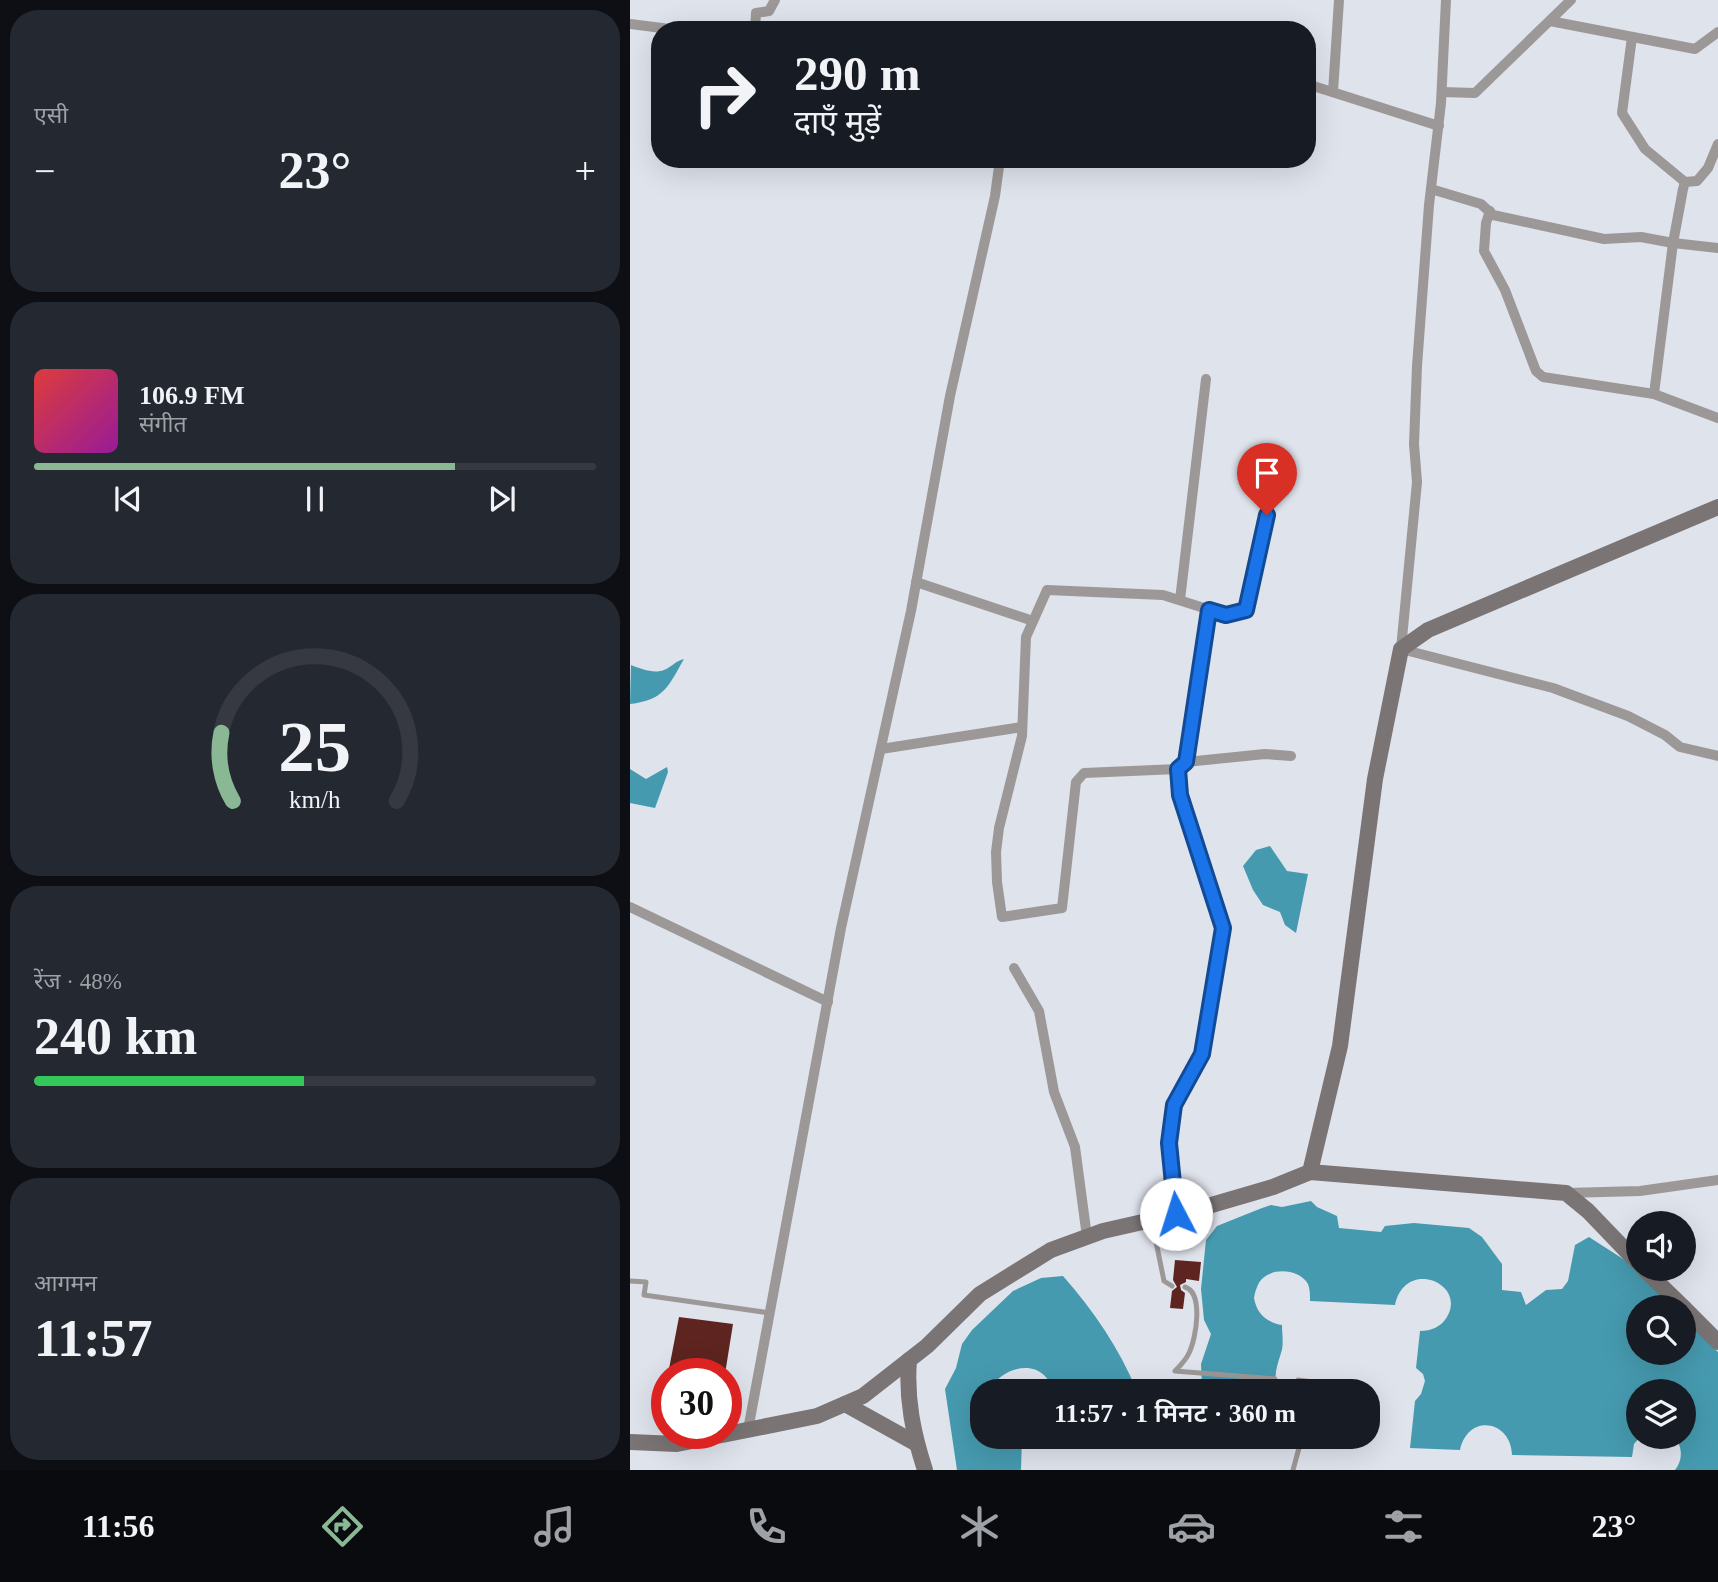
<!DOCTYPE html>
<html lang="hi">
<head>
<meta charset="utf-8">
<style>
  body { margin:0; font-family:"Times New Roman","Noto Sans Devanagari",serif; background:#242831; color:#f1f3f6; height:100vh; display:flex; flex-direction:column; font-size:26px; white-space:nowrap }
  * { box-sizing:border-box; margin:0 }
  p { font-size:23px; color:#9ea1a6 }
  .icon { flex:none; width:38px; height:38px; fill:none; stroke:currentColor; stroke-width:2; stroke-linecap:round; stroke-linejoin:round }
  .map { position:relative; flex:1; overflow:hidden }
  .sheet { display:flex; flex-direction:column; gap:10px; padding:10px; background:#0d0f14; width:630px }
  .sheet>* { flex:none }
  .top-card { position:absolute; left:21px; top:21px; width:665px; height:147px; border-radius:28px; box-shadow:0 7px 28px #0002; background:#171b24; color:#f1f3f6; overflow:hidden }
  .controls { position:absolute; left:996px; top:1211px; display:grid; gap:14px }
  .controls a { display:grid; place-items:center; width:70px; height:70px; border-radius:50%; background:#171b24; box-shadow:0 7px 28px #0002; font-size:35px }
  .speed { position:absolute; left:21px; top:1358px; display:flex; gap:14px; font-size:35px; font-weight:700; text-align:center }
  .speed>* { display:grid; place-content:center; width:91px; height:91px; border-radius:50%; background:#171b24; box-shadow:0 7px 28px #0002; line-height:1 }
  .speed .limit { border:10px solid #d22; background:#fff; color:#111 }
  .pin { position:absolute; display:grid; place-items:center; width:60px; height:60px; color:#fff; margin:-72px -30px; border-radius:50% 50% 50% 0; rotate:-45deg; box-shadow:0 0 7px #0007 }
  .pin .icon { rotate:45deg }
  .me { position:absolute; width:77px; margin:-38px; rotate:355deg; stroke-linejoin:round; filter:drop-shadow(0 0 5px #0008) }
  .turn { display:flex; align-items:center; gap:24px; height:147px; padding:0 28px; font-size:32px }
  .turn .icon { width:91px; height:91px; stroke-width:2.5 }
  .turn b { display:block; font-size:49px; line-height:60px }
  .big { font-size:52px; font-weight:600; line-height:1.1 }
  .sheet .tile { flex:1; display:flex; flex-direction:column; justify-content:center; gap:10px; min-width:0; padding:0 24px; border-radius:28px; background:#242831 }
  .sheet .dial { align-items:center; gap:0 }
  .dial svg { height:182px; overflow:visible; fill:none; stroke:#363941; stroke-width:7; stroke-linecap:round; text-anchor:middle }
  .dial text { fill:#f1f3f6; stroke:none }
  .song { display:flex; align-items:center; gap:21px }
  .cover { width:84px; height:84px; border-radius:10px; background:linear-gradient(135deg,hsl(0 70% 55%),hsl(300 70% 35%)) }
  .played { height:7px; border-radius:4px; background:linear-gradient(90deg,#8ab895 75%,#363941 75%) }
  .keys { display:flex; justify-content:space-around; direction:ltr }
  .heat { display:flex; justify-content:space-between; align-items:center; font-size:38px; direction:ltr }
  .charge { height:10px; border-radius:5px; background:linear-gradient(90deg,#34c759 48%,#363941 0) }
  .trip { position:absolute; left:340px; top:1379px; width:410px; height:70px; border-radius:28px; background:#171b24; box-shadow:0 7px 28px #0002; font-weight:600; line-height:70px; text-align:center }
  .menu { display:flex; height:112px; justify-content:space-around; align-items:center; background:#090b0e; color:#9ea1a6 }
  .menu .icon { width:49px; height:49px }
  .menu .active { color:#8ab895 }
  .menu b { font-size:32px; color:#f1f3f6 }
  main { display:flex; flex:1; min-height:0 }
  .map>svg:first-child { display:block }
  .water { fill:#469aaf }
  .building { fill:#5e241f }
  .lines { fill:none; stroke-linecap:round; stroke-linejoin:round }
  .lane { stroke:#9d9898; stroke-width:5 }
  .street { stroke:#9d9898; stroke-width:10 }
  .secondary { stroke:#7b7474; stroke-width:16 }
  .route-casing { stroke:#114b97; stroke-width:18 }
  .route { stroke:#1a73e8; stroke-width:12 }
</style>
</head>
<body>
<main>
<section class="sheet">
<div class="tile"><p>एसी</p>
<div class="heat"><a>−</a><b class="big">23°</b><a>+</a></div>
</div>
<div class="tile">
<div class="song"><i class="cover"></i><div><b>106.9 FM</b><p>संगीत</p></div></div>
<div class="played"></div>
<div class="keys"><svg class="icon" aria-label="previous" viewBox="0 0 24 24"><path d="M18 5L8 12l10 7zM5 5v14"/></svg><svg class="icon" aria-label="pause" viewBox="0 0 24 24"><path d="M8 5v14M16 5v14"/></svg><svg class="icon" aria-label="next" viewBox="0 0 24 24"><path d="M6 5l10 7-10 7zM19 5v14"/></svg></div>
</div>
<div class="tile dial"><svg viewBox="0 0 100 80">
<path d="M14 69A42 42 0 1 1 86 69"/>
<path d="M14 69A42 42 0 0 1 9 39" stroke="#8ab895"/>
<text x="50" y="56" font-size="32" font-weight="700">25</text>
<text x="50" y="72" font-size="11">km/h</text>
</svg></div>
<div class="tile"><p>रेंज · 48%</p><b class="big">240 km</b><div class="charge"></div></div>
<div class="tile"><p>आगमन</p><b class="big">11:57</b></div>
</section>
<div class="map">
<svg width="1088" height="1470" viewBox="0 0 1088 1470">
  <rect width="100%" height="100%" fill="#dfe3ec"/>
  <g class="water">
    <path d="M54,659C38,687 34,700 0,704L1,665C11,669 24,674 34,670C42,667 45,661 54,659Z"/>
    <path d="M37,767L38,772L25,808L0,803V769L16,779Z"/>
    <path d="M640,846L657,871L678,874L666,933L655,925L650,912L633,905L623,890L613,866L626,850Z"/>
    <path d="M681,1201L687,1207L707,1216L709,1228L751,1232L755,1226L784,1223L839,1228L852,1237L872,1264V1290L891,1292L896,1305L916,1290L932,1289L938,1281L945,1245L959,1237L1004,1266L1043,1307H1008V1353H1054V1318L1088,1352V1470H1045C1053,1460 1053,1446 1044,1437H1054V1391H1008V1437H1010L1004,1444L1002,1457L882,1455C881,1420 838,1413 830,1450L780,1448L785,1401L791,1394L795,1381L793,1374L786,1368L790,1331C801,1331 811,1327 817,1317C837,1283 775,1258 765,1305L680,1301C680,1295 680,1289 678,1284C670,1270 645,1267 633,1278C628,1282 625,1291 624,1298C627,1314 636,1322 652,1325C652,1333 654,1345 651,1353C647,1366 642,1379 649,1391H523L527,1384L572,1386L571,1364L581,1334L574,1320L571,1289L576,1240L587,1226L632,1208L641,1205L652,1207Z"/>
    <path d="M433,1276C464,1311 489,1348 507,1391H423C414,1357 373,1364 359,1391H352V1437H392L391,1470H327L315,1389L326,1368L332,1344L342,1330L383,1291L411,1278Z"/>
  </g>
  <g class="building">
    <path d="M545,1260L571,1262L569,1281L556,1279V1282L550,1285L551,1290L555,1293L553,1309L540,1308L542,1291L547,1287L543,1280Z"/>
    <path d="M49,1317L103,1324L95,1374H38Z"/>
  </g>
  <g class="lines">
    <g class="lane">
      <path d="M522,1222L534,1281L542,1286"/>
      <path d="M0,1281L16,1282L14,1295L140,1313"/>
      <path d="M555,1287C574,1293 566,1339 559,1353C556,1360 550,1366 545,1371L645,1379"/>
      <path d="M668,1380L683,1382L681,1391"/>
      <path d="M683,1382L730,1385V1391"/>
      <path d="M663,1470L672,1437"/>
    </g>
    <g class="street">
      <path d="M816,0L811,103L799,205L787,366L784,444L787,482L771,649L923,688L998,716L1035,735L1050,747L1088,756"/>
      <path d="M920,21L1065,49L1088,32"/>
      <path d="M0,24L48,30"/>
      <path d="M125,30L126,13L139,11L145,0"/>
      <path d="M1002,37L992,113L1015,149L1055,182"/>
      <path d="M677,84L809,126"/>
      <path d="M703,92L709,0"/>
      <path d="M812,92L845,93L941,0"/>
      <path d="M801,189L851,204L863,215L974,239L1011,237L1043,243L1088,248"/>
      <path d="M860,211L856,223L854,251L875,290L906,371L913,377L1024,394L1088,418"/>
      <path d="M1024,394L1043,243L1053,189L1055,182L1067,181L1078,168L1088,144"/>
      <path d="M286,582L403,621"/>
      <path d="M550,600L576,379"/>
      <path d="M579,610L556,762L548,769L454,773L446,782L432,908L372,917L367,882L366,852L369,828L392,736L396,637L417,590L533,595L596,615L616,610L637,515"/>
      <path d="M251,749L392,727"/>
      <path d="M556,762L635,754L661,756"/>
      <path d="M0,907L198,1002"/>
      <path d="M384,968L409,1011L424,1092L445,1147L457,1237"/>
      <path d="M936,1193L1010,1191L1088,1180"/>
      <path d="M546,1214L539,1143L544,1105L572,1054L592,928L550,795L548,769"/>
      <path d="M118,1430L211,928L281,611L320,396L365,196L370,159"/>
    </g>
    <g class="secondary">
      <path d="M680,1172L936,1193L958,1211L1008,1263"/>
      <path d="M1014,1269L1053,1307"/>
      <path d="M1054,1308L1088,1342"/>
      <path d="M279,1360C276,1399 283,1433 295,1470"/>
      <path d="M215,1404L287,1444"/>
      <path d="M0,1442L47,1444L187,1416L233,1396L297,1346L350,1294L421,1250L473,1231L561,1211L643,1187L680,1172L710,1046L745,779L771,649L798,630L1088,507"/>
    </g>
  </g>
  <g class="lines">
    <g class="route-casing">
      <path id="route" d="M546,1214L539,1143L544,1105L572,1054L593,928L550,795L548,769L556,762L579,610L596,615L616,610L637,515"/>
    </g>
    <use href="#route" class="route"/>
  </g>
</svg>
<div class="controls">
<a><svg class="icon" aria-label="sound" viewBox="0 0 24 24"><path d="M4 9h4l5-4v14l-5-4H4zM17 9q2 3 0 6"/></svg></a>
<a><svg class="icon" aria-label="search" viewBox="0 0 24 24"><circle cx="10" cy="10" r="6"/><path d="M15 15l6 6"/></svg></a>
<a><svg class="icon" aria-label="layers" viewBox="0 0 24 24"><path d="M12 4l9 5-9 5-9-5zM3 14l9 5 9-5"/></svg></a>
</div>
<div class="speed"><div class="limit">30</div></div>
<div class="pin" style="left:637px;top:515px;background:#d93025"><svg class="icon" aria-label="arrive" viewBox="0 0 24 24"><path d="M6 21V4h12l-3 4 3 4H6"/></svg></div>
<svg class="me" style="left:546px;top:1214px" viewBox="-20 -20 40 40"><circle r="19" fill="#fff"/><path d="M0-13L10 11 0 6-10 11z" fill="#1a73e8"/></svg>
<div class="trip">11:57 · 1 मिनट · 360 m</div>
<div class="top-card">
<div class="turn"><svg class="icon" aria-label="right" viewBox="0 0 24 24"><path d="M7 20v-9h11M14 6l5 5-5 5"/></svg><div><b>290 m</b>दाएँ मुड़ें</div></div>
</div>
</div>
</main>
<nav class="menu">
<b>11:56</b>
<svg class="icon active" aria-label="directions" viewBox="0 0 24 24"><path d="M12 3l9 9-9 9-9-9zM9 14v-3h6M13 9l2 2-2 2"/></svg>
<svg class="icon" aria-label="music" viewBox="0 0 24 24"><path d="M9 18V5l10-2v13"/><circle cx="6" cy="18" r="3"/><circle cx="16" cy="16" r="3"/></svg>
<svg class="icon" aria-label="phone" viewBox="0 0 24 24"><path d="M5 4h4l2 5-3 2q2 4 5 5l2-3 5 2v4C11 20 4 13 5 4z"/></svg>
<svg class="icon" aria-label="climate" viewBox="0 0 24 24"><path d="M12 3v18M4 7l16 10M4 17L20 7"/></svg>
<svg class="icon" aria-label="car" viewBox="0 0 24 24"><path d="M5 17H2v-5l4-1 3-4h7l3 4 3 1v5h-3M9 17h6M6 11h13"/><circle cx="7" cy="17" r="2"/><circle cx="17" cy="17" r="2"/></svg>
<svg class="icon" aria-label="filters" viewBox="0 0 24 24"><path d="M4 7h16M4 17h16"/><circle cx="9" cy="7" r="2"/><circle cx="15" cy="17" r="2"/></svg>
<b>23°</b>
</nav>
</body>
</html>
